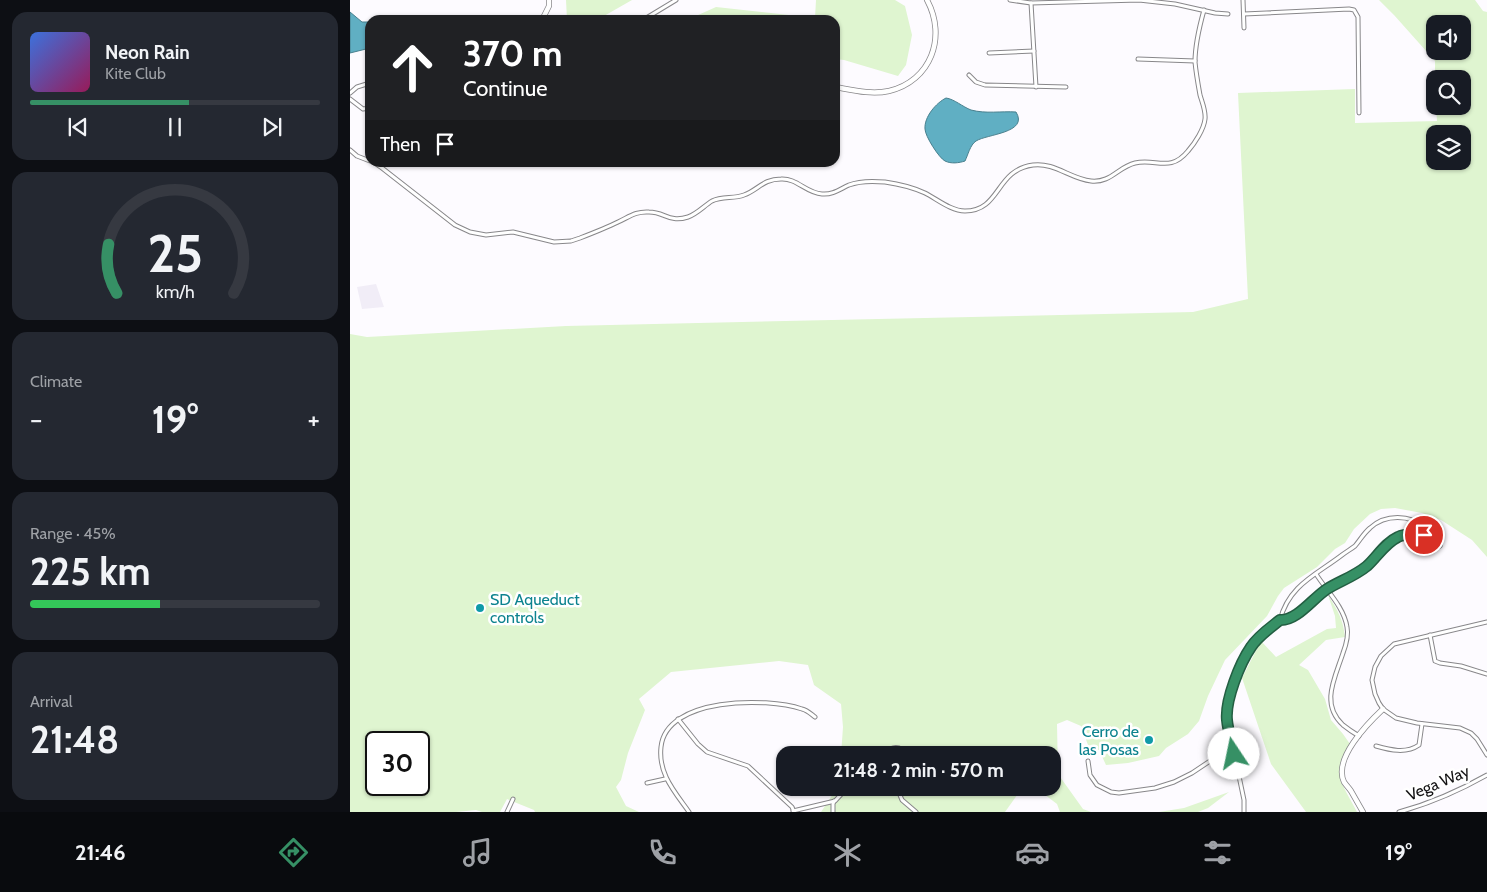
<!DOCTYPE html>
<html lang="en">
<head>
<meta charset="utf-8">
<style>
  body { margin:0; font-family:Cabin,sans-serif; background:#242831; color:#f1f3f6; height:100vh; display:flex; flex-direction:column; font-size:19px; white-space:nowrap }
  * { box-sizing:border-box; margin:0 }
  p { font-size:16px; color:#9ea1a6 }
  .icon { flex:none; width:28px; height:28px; fill:none; stroke:currentColor; stroke-width:2; stroke-linecap:round; stroke-linejoin:round }
  .map { position:relative; flex:1; overflow:hidden }
  .panel { display:flex; flex-direction:column; gap:12px; padding:12px; background:#0d0f14; width:350px }
  .panel>* { flex:none }
  .guide { position:absolute; left:15px; top:15px; width:475px; height:152px; border-radius:15px; box-shadow:0 1px 4px #0004; background:#202124; color:#fff; overflow:hidden }
  .controls { position:absolute; left:1076px; top:15px; display:grid; gap:10px }
  .controls a { display:grid; place-items:center; width:45px; height:45px; border-radius:10px; background:#171b24; box-shadow:0 1px 4px #0004; font-size:25px }
  .speed { position:absolute; left:15px; top:731px; display:flex; gap:10px; font-size:25px; font-weight:700; text-align:center }
  .speed>* { display:grid; place-content:center; width:65px; height:65px; border-radius:50%; background:#171b24; box-shadow:0 1px 4px #0004; line-height:1 }
  .speed .limit { border:2px solid #111; border-radius:8px; background:#fff; color:#111 }
  .pin { position:absolute; display:grid; place-items:center; width:42px; height:42px; color:#fff; margin:-21px; border:2px solid #fff; border-radius:50%; box-shadow:0 1px 5px #0007 }
  .me { position:absolute; width:55px; margin:-28px; rotate:349deg; stroke-linejoin:round; filter:drop-shadow(0 0 4px #0008) }
  .turn { display:flex; align-items:center; gap:18px; height:105px; padding:0 15px; font-size:22px }
  .turn .icon { width:65px; height:65px; stroke-width:2.5 }
  .turn b { display:block; font-size:35px; line-height:42px }
  .then { display:flex; align-items:center; height:48px; padding:0 15px; background:#0003; gap:10px; font-size:19px }
  .big { font-size:38px; font-weight:700; line-height:1.1 }
  .panel .tile { flex:1; display:flex; flex-direction:column; justify-content:center; gap:8px; min-width:0; padding:0 18px; border-radius:15px; background:#242831 }
  .panel .dial { align-items:center; gap:0 }
  .dial svg { height:130px; overflow:visible; fill:none; stroke:#363941; stroke-width:7; stroke-linecap:round; text-anchor:middle }
  .dial text { fill:#f1f3f6; stroke:none }
  .song { display:flex; align-items:center; gap:15px }
  .cover { width:60px; height:60px; border-radius:8px; background:linear-gradient(135deg,hsl(220 70% 55%),hsl(330 70% 35%)) }
  .played { height:5px; border-radius:2px; background:linear-gradient(90deg,#369065 55%,#363941 55%) }
  .keys { display:flex; justify-content:space-around; direction:ltr }
  .heat { display:flex; justify-content:space-between; align-items:center; font-size:28px; direction:ltr }
  .charge { height:8px; border-radius:4px; background:linear-gradient(90deg,#34c759 45%,#363941 0) }
  .trip { position:absolute; left:426px; top:746px; width:285px; height:50px; border-radius:15px; background:#171b24; box-shadow:0 1px 4px #0004; font-weight:700; line-height:50px; text-align:center }
  .tab-bar { display:flex; height:80px; justify-content:space-around; align-items:center; background:#090b0e; color:#9ea1a6 }
  .tab-bar .icon { width:35px; height:35px }
  .tab-bar .on { color:#369065 }
  .tab-bar b { font-size:22px; color:#f1f3f6 }
  main { display:flex; flex:1; min-height:0 }
  .map>svg:first-child { display:block }
  .built { fill:#f1edf7 }
  .green { fill:#dff5d0; fill-rule:evenodd }
  .water { fill:#60afc3; stroke:#49808e }
  .lines { fill:none; stroke-linecap:round; stroke-linejoin:round }
  .street-casing { stroke:#88878a; stroke-width:5 }
  .secondary-casing { stroke:#88878a; stroke-width:6 }
  .street { stroke:#fff; stroke-width:3 }
  .secondary { stroke:#fff; stroke-width:4.5 }
  .route-casing { stroke:#235e42; stroke-width:12 }
  .route { stroke:#369065; stroke-width:9 }
  .culture-dot { fill:#0f9aa8; stroke:#fff; stroke-width:2 }
  .labels { text-anchor:middle; dominant-baseline:central; stroke-width:5; stroke-linejoin:round; paint-order:stroke }
  .culture-label { font-size:16px; fill:#0d838f; stroke:#fff; text-anchor:start }
  .street-label { font-size:16px; fill:#121112; stroke:#fff }
</style>
</head>
<body>
<main>
<section class="panel">
<div class="tile">
<div class="song"><i class="cover"></i><div><b>Neon Rain</b><p>Kite Club</p></div></div>
<div class="played"></div>
<div class="keys"><svg class="icon" aria-label="previous" viewBox="0 0 24 24"><path d="M18 5L8 12l10 7zM5 5v14"/></svg><svg class="icon" aria-label="pause" viewBox="0 0 24 24"><path d="M8 5v14M16 5v14"/></svg><svg class="icon" aria-label="next" viewBox="0 0 24 24"><path d="M6 5l10 7-10 7zM19 5v14"/></svg></div>
</div>
<div class="tile dial"><svg viewBox="0 0 100 80">
<path d="M14 69A42 42 0 1 1 86 69"/>
<path d="M14 69A42 42 0 0 1 9 39" stroke="#369065"/>
<text x="50" y="56" font-size="32" font-weight="700">25</text>
<text x="50" y="72" font-size="11">km/h</text>
</svg></div>
<div class="tile"><p>Climate</p>
<div class="heat"><a>−</a><b class="big">19°</b><a>+</a></div>
</div>
<div class="tile"><p>Range · 45%</p><b class="big">225 km</b><div class="charge"></div></div>
<div class="tile"><p>Arrival</p><b class="big">21:48</b></div>
</section>
<div class="map">
<svg width="1137" height="812" viewBox="0 0 1137 812">
  <rect width="100%" height="100%" fill="#fdfbff"/>
  <path class="built" d="M26,284L34,307L12,309L7,287Z"/>
  <g class="green">
    <path d="M216,0H282L247,20H217Z"/>
    <path d="M466,0H545L555,6L562,35L556,65L548,76L494,60L485,59V20H337L366,7L465,18Z"/>
    <path d="M1029,0H1125L1133,11L1137,12V557L1122,540L1091,520L1072,513L1045,508L1031,509L1020,514L1004,529L995,543L985,549L967,567L934,588L928,596L917,616L875,660L858,696L849,721L838,734L816,748L809,756L778,763L756,765L749,750L738,745L731,726L717,720L707,724L708,774L733,809L741,812H710L707,804L686,788H702V755H491L493,727L491,704L464,685L458,665L429,661L321,672L289,699L295,710L278,753L271,780L266,787L276,806L289,812H185L184,810L157,799L150,812H132L126,810L106,812H0V334L17,337L216,326L843,312L898,299L888,93L1005,89V123L1087,121L1086,106H1112V79H1085V61L1044,15ZM1085,24H1112V51H1085ZM1085,134H1112V161H1085ZM26,742H69V785H26Z"/>
    <path d="M978,595C988,611 993,619 995,637L976,640L949,665L958,670L975,699L981,720L993,734L1000,744C980,774 993,784 1007,812H956L921,764L892,678L911,641L926,657L977,629L986,628L985,616Z"/>
    <path d="M487,788H672L655,812H471Z"/>
    <path d="M879,792L858,808L848,812H809L834,808Z"/>
  </g>
  <g class="water">
    <path d="M0,12L12,22H20V48L0,53Z"/>
    <path d="M596,98C604,99 613,107 621,110C636,114 651,111 666,112C679,133 637,134 626,141C620,145 618,155 615,161C609,163 601,164 595,161C589,158 575,136 575,129C574,117 586,103 596,98Z"/>
  </g>
  <g class="lines">
    <g class="street-casing">
      <g id="street">
        <path d="M660,0L681,3L789,0L825,4L865,13L878,14"/>
        <path d="M893,0L894,28"/>
        <path d="M681,3L686,87"/>
        <path d="M894,14L999,9L1004,10L1008,17L1009,113"/>
        <path d="M293,20L326,0"/>
        <path d="M639,53L684,51"/>
        <path d="M788,59L845,61"/>
        <path d="M619,75L626,82L635,85L716,87"/>
        <path d="M0,93L7,87L20,83"/>
        <path d="M0,99L13,109L20,108"/>
        <path d="M0,150L7,156L20,161"/>
        <path d="M23,162L32,168L105,225L120,232L136,235L163,232L204,242L221,241L230,238C243,233 256,228 268,222C279,217 286,211 299,212C315,212 319,223 338,217C347,214 354,206 362,201C372,196 384,199 394,195C408,190 413,179 431,179C447,178 456,193 472,194C483,195 490,189 499,185C509,181 524,181 535,182C549,184 562,187 575,193C587,199 601,211 615,211C651,211 645,170 683,165C704,162 721,179 741,181C761,183 768,167 785,163C806,158 820,173 838,151C845,143 854,129 855,119C856,111 852,102 850,95C848,84 846,73 845,62C845,44 849,28 854,10"/>
        <path d="M966,574C976,590 994,607 997,627C999,636 996,645 993,653C985,678 970,704 993,725C998,729 1004,733 1009,736"/>
        <path d="M930,620C939,585 966,575 992,555C996,552 1001,549 1005,546C1010,540 1014,533 1020,528C1035,514 1060,514 1076,528C1082,533 1086,540 1090,546"/>
        <path d="M1137,622L1044,644L1031,656L1025,667L1022,680L1025,694L1029,703L1033,709L1046,718L1067,723L1110,728L1121,733L1127,739L1137,755"/>
        <path d="M1080,635L1085,661L1090,663L1111,666L1137,674"/>
        <path d="M328,719L348,744L357,752L398,766L442,807L444,812"/>
        <path d="M1026,746C1040,750 1056,754 1069,745L1072,724"/>
        <path d="M532,755C537,751 542,746 549,748L553,755"/>
        <path d="M738,761L740,775L747,785L761,792L769,793L805,788L824,782L842,773L863,759L884,754"/>
        <path d="M297,783L315,779"/>
        <path d="M547,788L552,800L566,812"/>
        <path d="M443,811L485,801L497,788"/>
        <path d="M157,812L163,799"/>
        <path d="M339,812C325,792 308,774 311,747C316,697 417,697 452,709C457,710 461,714 465,717"/>
        <path d="M483,812V804L484,801"/>
        <path d="M894,812V800L877,719C878,698 888,662 903,645C910,637 919,627 928,622C932,619 937,620 942,617C955,610 965,596 977,589C990,581 1005,576 1017,566C1028,556 1037,540 1051,536C1061,532 1074,535 1084,538"/>
        <path d="M1049,812C1082,803 1107,792 1137,775"/>
      </g>
    </g>
    <g class="secondary-casing">
      <g id="secondary">
        <path d="M192,20L199,6V0"/>
        <path d="M485,87C502,90 521,95 539,91C581,81 597,37 577,0"/>
        <path d="M1013,812C1009,805 1005,798 1001,791C999,788 996,785 994,782C983,759 1017,724 1033,709"/>
      </g>
    </g>
    <use href="#street" class="street"/>
    <use href="#secondary" class="secondary"/>
  </g>
  <g class="lines">
    <g class="route-casing">
      <path id="route" d="M884,754C882,743 878,731 877,720C875,700 890,663 901,647C908,636 920,628 930,620C947,621 963,598 977,589C990,581 1005,576 1017,566C1027,557 1035,543 1048,537C1056,533 1065,535 1074,535"/>
    </g>
    <use href="#route" class="route"/>
  </g>
  <g class="culture-dot">
    <circle cx="130" cy="608" r="5"/>
    <circle cx="799" cy="740" r="5"/>
  </g>
  <g class="labels">
    <g class="culture-label">
      <text x="140" y="599">SD Aqueduct<tspan x="140" dy="18">controls</tspan></text>
      <text x="789" y="731" text-anchor="end">Cerro de<tspan x="789" dy="18">las Posas</tspan></text>
    </g>
    <g class="street-label">
      <text transform="translate(1088 783) rotate(-23)">Vega Way</text>
    </g>
  </g>
</svg>
<div class="controls">
<a><svg class="icon" aria-label="sound" viewBox="0 0 24 24"><path d="M4 9h4l5-4v14l-5-4H4zM17 9q2 3 0 6"/></svg></a>
<a><svg class="icon" aria-label="search" viewBox="0 0 24 24"><circle cx="10" cy="10" r="6"/><path d="M15 15l6 6"/></svg></a>
<a><svg class="icon" aria-label="layers" viewBox="0 0 24 24"><path d="M12 4l9 5-9 5-9-5zM3 14l9 5 9-5"/></svg></a>
</div>
<div class="speed"><div class="limit">30</div></div>
<div class="pin" style="left:1074px;top:535px;background:#d93025"><svg class="icon" aria-label="arrive" viewBox="0 0 24 24"><path d="M6 21V4h12l-3 4 3 4H6"/></svg></div>
<svg class="me" style="left:884px;top:754px" viewBox="-20 -20 40 40"><circle r="19" fill="#fff"/><path d="M0-13L10 11 0 6-10 11z" fill="#369065"/></svg>
<div class="trip">21:48 · 2 min · 570 m</div>
<div class="guide">
<div class="turn"><svg class="icon" aria-label="ahead" viewBox="0 0 24 24"><path d="M12 20V5M6 11l6-6 6 6"/></svg><div><b>370 m</b>Continue</div></div>
<div class="then">Then<svg class="icon" aria-label="arrive" viewBox="0 0 24 24"><path d="M6 21V4h12l-3 4 3 4H6"/></svg></div>
</div>
</div>
</main>
<nav class="tab-bar">
<b>21:46</b>
<svg class="icon on" aria-label="directions" viewBox="0 0 24 24"><path d="M12 3l9 9-9 9-9-9zM9 14v-3h6M13 9l2 2-2 2"/></svg>
<svg class="icon" aria-label="music" viewBox="0 0 24 24"><path d="M9 18V5l10-2v13"/><circle cx="6" cy="18" r="3"/><circle cx="16" cy="16" r="3"/></svg>
<svg class="icon" aria-label="phone" viewBox="0 0 24 24"><path d="M5 4h4l2 5-3 2q2 4 5 5l2-3 5 2v4C11 20 4 13 5 4z"/></svg>
<svg class="icon" aria-label="climate" viewBox="0 0 24 24"><path d="M12 3v18M4 7l16 10M4 17L20 7"/></svg>
<svg class="icon" aria-label="car" viewBox="0 0 24 24"><path d="M5 17H2v-5l4-1 3-4h7l3 4 3 1v5h-3M9 17h6M6 11h13"/><circle cx="7" cy="17" r="2"/><circle cx="17" cy="17" r="2"/></svg>
<svg class="icon" aria-label="filters" viewBox="0 0 24 24"><path d="M4 7h16M4 17h16"/><circle cx="9" cy="7" r="2"/><circle cx="15" cy="17" r="2"/></svg>
<b>19°</b>
</nav>
</body>
</html>
